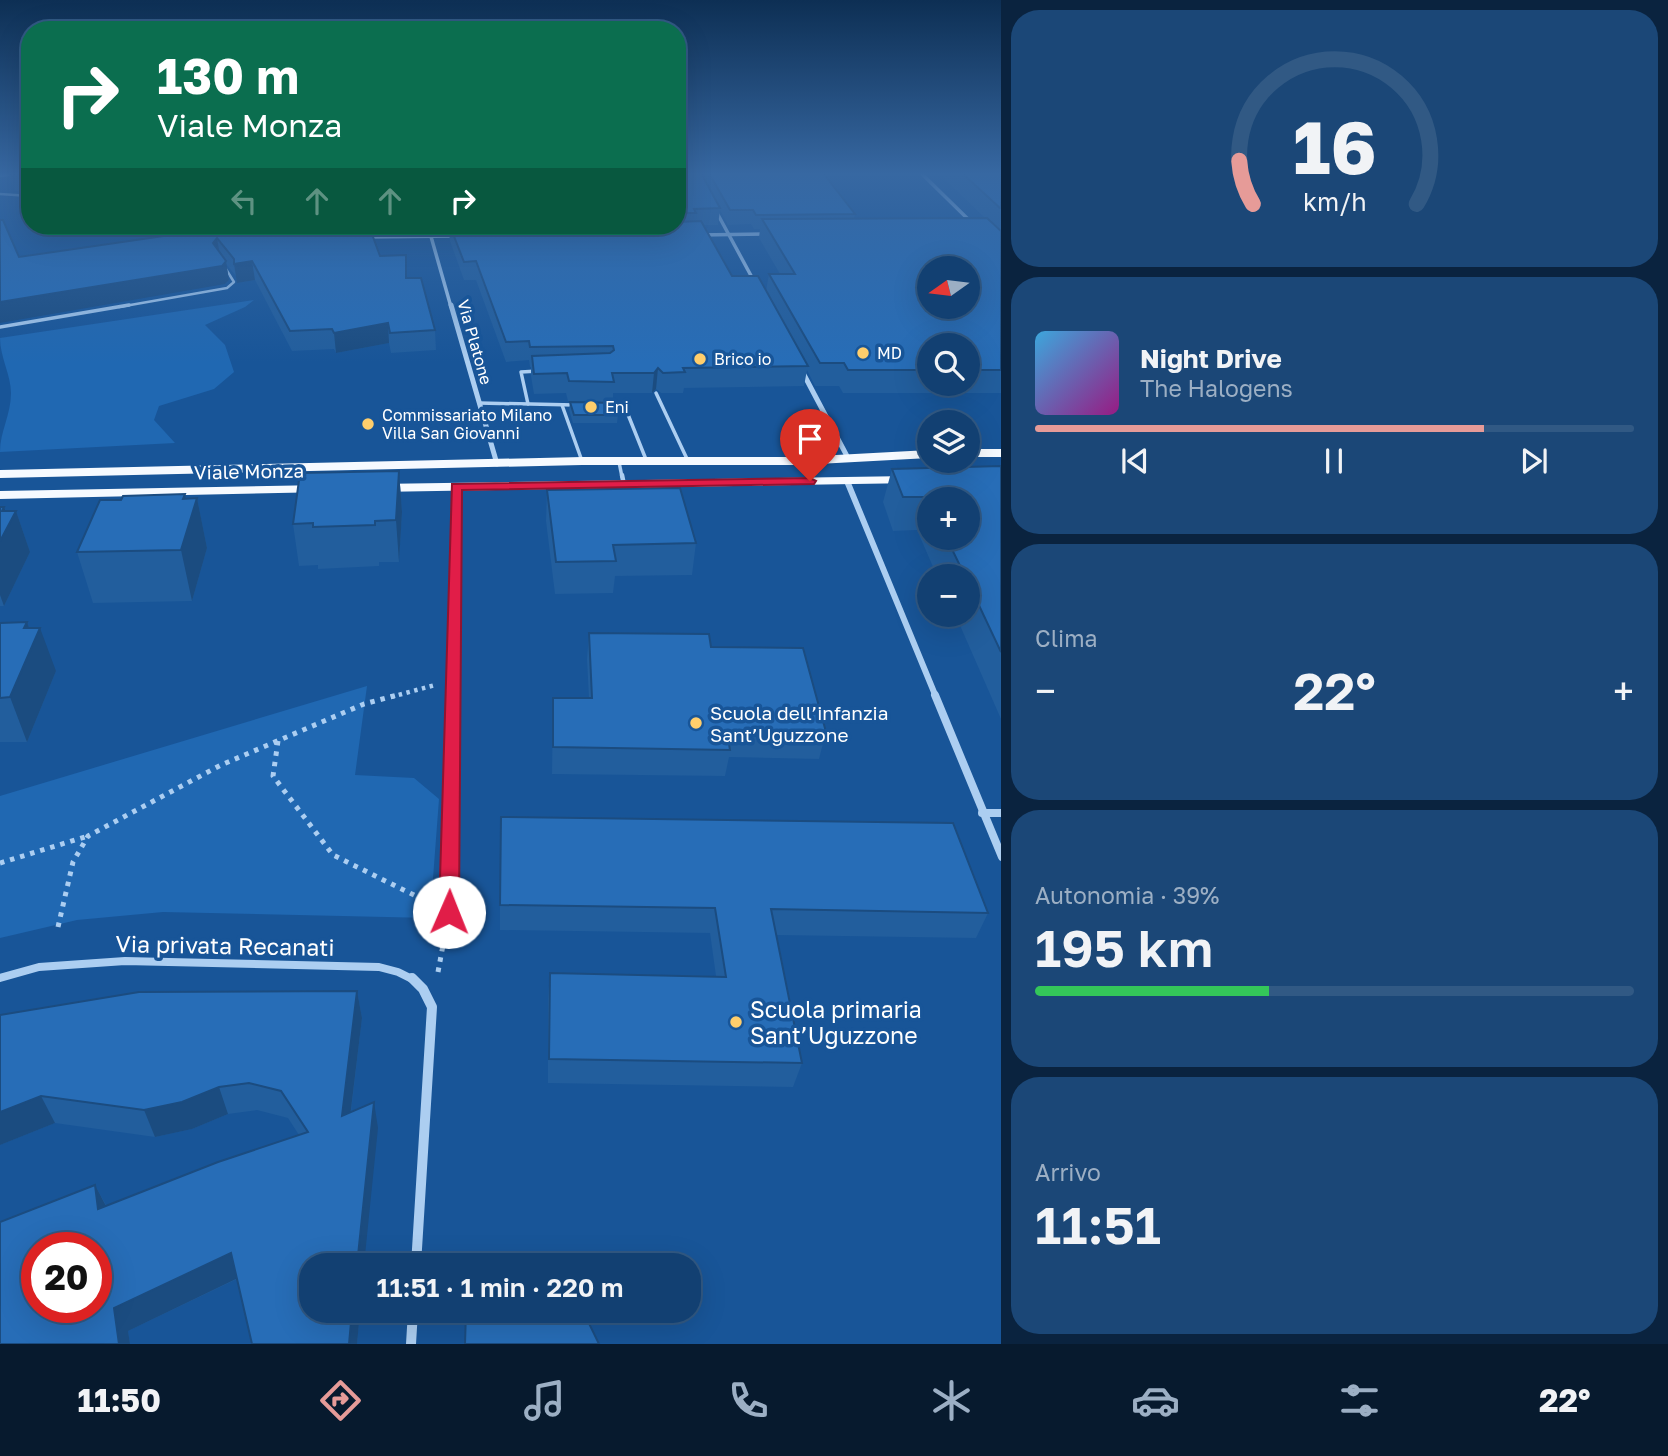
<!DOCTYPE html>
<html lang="it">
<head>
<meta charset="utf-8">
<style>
  body { margin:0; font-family:"Golos Text",sans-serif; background:#1b4777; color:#f1f3f6; height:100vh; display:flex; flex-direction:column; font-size:26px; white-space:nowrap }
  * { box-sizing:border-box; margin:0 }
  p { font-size:23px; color:#9cafc4 }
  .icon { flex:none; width:38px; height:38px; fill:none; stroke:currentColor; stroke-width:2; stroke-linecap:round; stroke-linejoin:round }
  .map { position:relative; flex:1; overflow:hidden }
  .sheet { display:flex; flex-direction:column; gap:10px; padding:10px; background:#0a233f; width:667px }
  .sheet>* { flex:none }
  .top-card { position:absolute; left:21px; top:21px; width:665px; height:214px; border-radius:28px; box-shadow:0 7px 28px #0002,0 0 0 2px #315984; background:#0b6e4f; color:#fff; overflow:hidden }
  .needle { width:46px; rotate:256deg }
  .buttons { position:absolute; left:917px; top:256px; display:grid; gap:14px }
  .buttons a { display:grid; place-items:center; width:63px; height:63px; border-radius:50%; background:#124072; box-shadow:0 7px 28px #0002,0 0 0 2px #315984; font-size:35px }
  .speed { position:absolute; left:21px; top:1232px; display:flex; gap:14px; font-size:35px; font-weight:700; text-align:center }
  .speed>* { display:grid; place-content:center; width:91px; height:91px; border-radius:50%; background:#124072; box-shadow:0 7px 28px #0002,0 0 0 2px #315984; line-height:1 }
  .speed .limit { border:10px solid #d22; background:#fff; color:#111 }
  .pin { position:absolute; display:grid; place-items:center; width:60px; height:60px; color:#fff; margin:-72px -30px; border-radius:50% 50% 50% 0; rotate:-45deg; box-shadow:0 0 7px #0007 }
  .pin .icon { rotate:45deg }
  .me { position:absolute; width:77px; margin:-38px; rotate:1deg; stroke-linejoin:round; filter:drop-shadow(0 0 5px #0008) }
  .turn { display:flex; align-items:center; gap:24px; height:147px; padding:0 21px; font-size:32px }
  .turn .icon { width:91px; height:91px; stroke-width:2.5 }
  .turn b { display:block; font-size:49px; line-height:60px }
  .lanes { display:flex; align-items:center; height:66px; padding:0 21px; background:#0003; justify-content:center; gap:35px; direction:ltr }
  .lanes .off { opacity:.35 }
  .big { font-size:52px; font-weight:600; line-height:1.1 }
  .sheet .tile { flex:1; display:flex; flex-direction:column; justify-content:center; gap:10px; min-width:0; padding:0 24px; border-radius:28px; background:#1b4777 }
  .sheet .dial { align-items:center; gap:0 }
  .dial svg { height:182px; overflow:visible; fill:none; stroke:#315984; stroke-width:7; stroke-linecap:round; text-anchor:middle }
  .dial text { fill:#f1f3f6; stroke:none }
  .song { display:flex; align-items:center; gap:21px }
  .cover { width:84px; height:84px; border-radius:10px; background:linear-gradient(135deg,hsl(200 70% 55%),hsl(310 70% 35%)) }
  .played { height:7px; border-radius:4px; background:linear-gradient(90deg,#e69b98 75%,#315984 75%) }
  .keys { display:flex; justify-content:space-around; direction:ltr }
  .heat { display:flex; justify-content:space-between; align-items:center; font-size:38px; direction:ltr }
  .charge { height:10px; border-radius:5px; background:linear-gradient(90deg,#34c759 39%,#315984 0) }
  .trip { position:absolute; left:299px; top:1253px; width:402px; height:70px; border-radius:28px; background:#124072; box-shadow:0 7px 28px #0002,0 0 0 2px #315984; font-weight:600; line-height:70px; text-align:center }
  .dock { display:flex; height:112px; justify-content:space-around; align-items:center; background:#071a2e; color:#9cafc4 }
  .dock .icon { width:49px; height:49px }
  .dock .on { color:#e69b98 }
  .dock b { font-size:32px; color:#f1f3f6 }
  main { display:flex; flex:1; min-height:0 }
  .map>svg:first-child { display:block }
  .green { fill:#2068b2 }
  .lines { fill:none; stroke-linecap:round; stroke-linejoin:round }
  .path-far1 { stroke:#accef1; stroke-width:4.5; stroke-dasharray:3.5 4.5; stroke-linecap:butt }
  .path { stroke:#accef1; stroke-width:5; stroke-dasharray:4.5 6; stroke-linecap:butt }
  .service-far3 { stroke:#accef1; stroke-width:2.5 }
  .service-far2 { stroke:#accef1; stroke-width:3.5 }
  .service-far1 { stroke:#accef1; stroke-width:4.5 }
  .service { stroke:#accef1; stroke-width:6 }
  .minor-far4 { stroke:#accef1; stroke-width:3.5 }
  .minor-far3 { stroke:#accef1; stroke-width:5 }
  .minor-far2 { stroke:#accef1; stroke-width:6 }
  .minor-far1 { stroke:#accef1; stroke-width:8 }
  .minor { stroke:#accef1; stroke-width:10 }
  .primary { fill:#f6faff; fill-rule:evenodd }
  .wall { fill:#225e9d; fill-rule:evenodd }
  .shaded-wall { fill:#1b4c80 }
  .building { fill:#276db7; stroke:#1b4c80; stroke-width:2; fill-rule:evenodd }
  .route { fill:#e11d48; stroke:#92132f; stroke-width:2 }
  .poi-dot { fill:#ffce6c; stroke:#185598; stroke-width:2.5 }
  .labels { text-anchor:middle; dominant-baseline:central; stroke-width:7; stroke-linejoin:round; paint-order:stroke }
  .far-street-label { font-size:16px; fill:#fff; stroke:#185598 }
  .far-poi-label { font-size:16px; fill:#fff; stroke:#185598; text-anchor:start }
  .street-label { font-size:19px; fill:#fff; stroke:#185598 }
  .poi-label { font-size:19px; fill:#fff; stroke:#185598; text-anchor:start }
  .near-street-label { font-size:23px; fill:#fff; stroke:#185598 }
  .near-poi-label { font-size:23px; fill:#fff; stroke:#185598; text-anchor:start }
</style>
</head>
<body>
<main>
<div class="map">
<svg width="1002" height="1344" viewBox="0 0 1002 1344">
  <rect width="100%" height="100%" fill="#185598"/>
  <g class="green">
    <path d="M254,300L245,307L205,325L225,345L234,372L214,389L159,406L154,420L175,443L0,452C0,431 11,415 11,393C11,375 0,357 0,338Z"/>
    <path d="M367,686L355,775L414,778L439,799L430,918L163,912L77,920L0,938V796Z"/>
  </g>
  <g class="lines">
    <path class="path-far1" d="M391,697L435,685"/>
    <g class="path">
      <path d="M278,741L273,776L333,855L430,903"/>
      <path d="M0,863L88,836"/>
      <path d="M58,927L73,862L88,836L221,765L364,704L397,695"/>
      <path d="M438,972L446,929"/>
    </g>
    <g class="service-far3">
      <path d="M0,176L22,173"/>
      <path d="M0,194L30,196"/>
      <path d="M119,307L227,288L234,282L224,266"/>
    </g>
    <g class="service-far2">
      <path d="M0,327L129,305"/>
      <path d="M656,393L688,461"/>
      <path d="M479,403L574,405"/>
      <path d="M528,404L521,372L538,371"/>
      <path d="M562,405L582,461"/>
      <path d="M612,406L625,407L647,462"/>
      <path d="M619,462L622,477"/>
    </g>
    <g class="service-far1">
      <path d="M622,475L624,485"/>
      <path d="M453,697L456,486"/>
    </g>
    <path class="service" d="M449,912L453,695"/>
    <g class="minor-far4">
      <path d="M921,173L973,224"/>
      <path d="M716,211L755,283"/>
      <path d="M428,226L451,307"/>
      <path d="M699,235L768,234"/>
      <path d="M363,237L457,236"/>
    </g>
    <g class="minor-far3">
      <path d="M451,305L497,464"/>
      <path d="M802,371L848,458"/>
    </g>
    <path class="minor-far2" d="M847,481L936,697"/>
    <g class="minor-far1">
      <path d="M935,695L1002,857"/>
      <path d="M982,813H1002"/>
      <path d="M0,978L39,967L125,961L379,967L398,972L414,980"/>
    </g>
    <g class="minor">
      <path d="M412,978L423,989L432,1007L416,1265"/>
      <path d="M411,1344L413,1311"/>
    </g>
    <g class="primary">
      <rect x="968" y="449" width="34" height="8"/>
      <path d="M929,450V458L799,465H582L0,478V470L582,457H799Z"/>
      <path d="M910,476L917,480L915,483L378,492L371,488L378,484Z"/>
      <path d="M322,485L327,486V492L0,499V491Z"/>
    </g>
  </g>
  <g class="wall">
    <path d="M9,173H30V191H14Z"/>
    <path d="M677,173H823L855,214L854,218H985L938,173H1001V393H843L839,386H815L807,370L804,386L684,388L683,393H661L656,389L652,393H613V402L568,401L566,393L534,394L531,376V367H530L529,360L506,362L476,280H464L450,241L449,233H446L444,226H677ZM720,210L728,225L751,224L754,229H760L759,238L780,274H769L766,291L732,276L703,225H718ZM929,345H968V383H929Z"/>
    <path d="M183,226H372L371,231L380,256L407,278L435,330L436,350L391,353L389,343L336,353L334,349L292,351L255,280L237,283L236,276L226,264L229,280L225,284L19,257L188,232Z"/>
    <path d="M570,402L618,415L617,423H573L569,410Z"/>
    <path d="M1001,466V719L955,614H968V576H937L917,530L893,531L883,502L892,469ZM929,499L968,537H929Z"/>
    <path d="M399,471L402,512L399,562H379V566L318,569V565L299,566L293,524Z"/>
    <path d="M547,490L696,543L692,575L615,576L613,593L555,594L546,521Z"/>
    <path d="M185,494L186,499L197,498L207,548L192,601L93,603L77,552L121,500Z"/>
    <path d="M0,507H4L6,511H16L30,552L4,606H0Z"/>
    <path d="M27,622L29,628L56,671L27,742H0V623Z"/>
    <path d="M589,633L711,647L826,732L819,759L729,757L725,776L552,774L553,698H589L587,659Z"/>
    <path d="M500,905L988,913L976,938L776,935L802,1063L793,1087L548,1083V998L550,973L716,976L710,933L500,930Z"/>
    <path d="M357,991L362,1018L351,1112L378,1128L312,1311H360L357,1344L237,1279L128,1331L130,1344H0L95,1185L106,1205L299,1135L288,1118L257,1110L228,1114L192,1129L155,1137L55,1123L0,1145V1015Z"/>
  </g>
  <g class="shaded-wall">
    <path d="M217,238L220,256L213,243Z"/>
    <path d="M226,261L229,280L225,284L0,323V302Z"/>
    <path d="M252,261L255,280L237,283L234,264Z"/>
    <path d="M388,323L389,343L336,353L334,333Z"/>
    <path d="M658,368L656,389L652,393L654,373Z"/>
    <path d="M399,471L402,512L399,562L396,520Z"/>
    <path d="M185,494L190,519L197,498L207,548L192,601L181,550L183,499Z"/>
    <path d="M4,507L10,522L16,511L30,552L4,606L0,595V541L2,511Z"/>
    <path d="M27,622L34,642L40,628L56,671L27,742L10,697L24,628Z"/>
    <path d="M357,991L362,1018L347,1142L342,1116Z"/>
    <path d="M219,1087L228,1114L192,1129L155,1137L144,1110Z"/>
    <path d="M41,1096L55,1123L0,1145V1112Z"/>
    <path d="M374,1102L378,1128L364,1265H357Z"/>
    <path d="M95,1185L108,1210L98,1209Z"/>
    <path d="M231,1253L240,1277L128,1331L130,1344H119L114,1308Z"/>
    <path d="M352,1311H360L357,1344H349Z"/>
  </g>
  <g class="building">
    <rect x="9" y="173" width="21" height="1"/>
    <path d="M677,173H701L720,208L694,209L696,213H677Z"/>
    <path d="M709,173H823L855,214L756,215L753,210H730Z"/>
    <path d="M962,173H1001V208H1000Z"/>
    <path d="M987,218L1001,231V370H968V345H929V370H848L844,363H820L769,274H795L762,219ZM929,268H968V306H929Z"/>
    <path d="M0,220H3L19,257L198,231L194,226H369L380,256L406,255V278H421L435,330L390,333L388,323L334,333L332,329L290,331L252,261L234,264V259L217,238L213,243L226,261L222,266L0,302Z"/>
    <path d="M701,221L732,276H758L808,366L683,368L685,372L663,373L658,368L654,373H612L614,382L569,381L567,373L534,374L532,356L610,353L614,350L613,346L530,347L529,341L506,342L476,261L464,262L450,226H677V222Z"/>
    <path d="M570,402L615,403L618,415H574Z"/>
    <path d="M1001,466V652L968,582V576H965L946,537H968V499H929V501L927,497H903L892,469Z"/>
    <path d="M399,471L396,520L375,521V525L313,527V523L293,524L300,473Z"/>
    <path d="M680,488L696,543L613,545L616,561L556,562L547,490Z"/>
    <path d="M185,494L183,499L197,498L181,550L77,552L100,500H121L123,496Z"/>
    <path d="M0,507H4L2,511H16L0,541Z"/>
    <path d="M27,622L24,628H40L10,697L0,698V623Z"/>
    <path d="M589,633L709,634L711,647L803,648L826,732L727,731L730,750L553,747V698H592Z"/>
    <path d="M501,817L953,823L988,913L771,909L802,1063L549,1059L550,973L726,977L715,908L500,905Z"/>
    <path d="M357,991L342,1116L374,1102L357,1265H312V1311H352L349,1344H252L231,1253L114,1308L119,1344H0V1222L95,1185L98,1209L218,1162L308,1132L281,1091L249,1083L219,1087L182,1102L144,1110L41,1096L0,1112V1015L139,992ZM37,1248H96V1307H37Z"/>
    <path d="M466,1311H583L599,1344H465Z"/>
  </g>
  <linearGradient id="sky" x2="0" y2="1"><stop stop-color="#0d2f54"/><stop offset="0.48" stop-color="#3768a2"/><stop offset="1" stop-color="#3768a2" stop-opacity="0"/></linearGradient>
  <rect width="1002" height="362" fill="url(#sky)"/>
  <path class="route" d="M810,478L816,481L814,484L462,490L459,912L456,918L449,920L442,918L439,912L452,484Z"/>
  <g class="poi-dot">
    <circle cx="863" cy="353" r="7"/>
    <circle cx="700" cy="359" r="7"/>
    <circle cx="591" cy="407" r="7"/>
    <circle cx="368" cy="424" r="7"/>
    <circle cx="696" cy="723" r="7"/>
    <circle cx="736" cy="1022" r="7"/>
  </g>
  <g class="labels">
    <g class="far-street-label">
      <text transform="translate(475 342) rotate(74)">Via Platone</text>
    </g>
    <g class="far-poi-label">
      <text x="877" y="353">MD</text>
      <text x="714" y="359">Brico io</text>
      <text x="605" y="407">Eni</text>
      <text x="382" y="415">Commissariato Milano<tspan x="382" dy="18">Villa San Giovanni</tspan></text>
    </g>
    <g class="street-label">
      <text transform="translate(249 471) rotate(-1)">Viale Monza</text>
    </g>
    <g class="poi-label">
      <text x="710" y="712">Scuola dell’infanzia<tspan x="710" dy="22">Sant’Uguzzone</tspan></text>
    </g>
    <g class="near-street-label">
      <text transform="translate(225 945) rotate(1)">Via privata Recanati</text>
    </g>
    <g class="near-poi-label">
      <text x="750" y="1009">Scuola primaria<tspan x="750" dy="26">Sant’Uguzzone</tspan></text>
    </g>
  </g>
</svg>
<div class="buttons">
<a><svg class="needle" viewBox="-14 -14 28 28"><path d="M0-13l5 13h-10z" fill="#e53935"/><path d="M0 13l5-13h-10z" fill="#9cafc4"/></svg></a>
<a><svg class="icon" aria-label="search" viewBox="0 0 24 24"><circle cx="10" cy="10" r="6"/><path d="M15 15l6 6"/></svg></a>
<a><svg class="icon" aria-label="layers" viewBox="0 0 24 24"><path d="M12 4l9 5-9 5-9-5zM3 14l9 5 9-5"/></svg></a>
<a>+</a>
<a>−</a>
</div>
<div class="speed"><div class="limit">20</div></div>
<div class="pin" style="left:810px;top:481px;background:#d93025"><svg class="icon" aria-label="arrive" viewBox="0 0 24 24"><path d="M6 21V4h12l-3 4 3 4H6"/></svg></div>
<svg class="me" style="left:449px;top:912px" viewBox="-20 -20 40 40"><circle r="19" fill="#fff"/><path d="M0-13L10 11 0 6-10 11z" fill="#e11d48"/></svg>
<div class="trip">11:51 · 1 min · 220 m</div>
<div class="top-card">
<div class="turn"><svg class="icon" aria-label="right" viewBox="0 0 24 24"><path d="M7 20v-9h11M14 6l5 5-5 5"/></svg><div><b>130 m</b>Viale Monza</div></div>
<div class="lanes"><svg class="icon off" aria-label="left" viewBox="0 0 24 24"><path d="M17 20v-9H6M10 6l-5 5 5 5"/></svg><svg class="icon off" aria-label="ahead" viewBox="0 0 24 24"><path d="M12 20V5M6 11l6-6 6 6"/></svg><svg class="icon off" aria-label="ahead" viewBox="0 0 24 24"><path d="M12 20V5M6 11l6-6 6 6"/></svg><svg class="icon" aria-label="right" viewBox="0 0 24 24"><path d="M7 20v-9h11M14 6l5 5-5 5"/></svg></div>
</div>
</div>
<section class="sheet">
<div class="tile dial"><svg viewBox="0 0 100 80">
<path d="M14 69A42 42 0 1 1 86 69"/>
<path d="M14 69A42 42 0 0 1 8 50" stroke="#e69b98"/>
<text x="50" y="56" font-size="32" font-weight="700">16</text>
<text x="50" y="72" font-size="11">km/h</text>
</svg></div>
<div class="tile">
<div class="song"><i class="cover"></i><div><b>Night Drive</b><p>The Halogens</p></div></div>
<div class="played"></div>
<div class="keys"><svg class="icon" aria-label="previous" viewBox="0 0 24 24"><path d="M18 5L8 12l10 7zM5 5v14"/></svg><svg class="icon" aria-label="pause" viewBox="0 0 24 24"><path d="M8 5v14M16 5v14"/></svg><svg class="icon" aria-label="next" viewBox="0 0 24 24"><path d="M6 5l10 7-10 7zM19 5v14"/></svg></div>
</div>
<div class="tile"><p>Clima</p>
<div class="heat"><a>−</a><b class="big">22°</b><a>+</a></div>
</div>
<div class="tile"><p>Autonomia · 39%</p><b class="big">195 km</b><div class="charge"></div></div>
<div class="tile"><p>Arrivo</p><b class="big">11:51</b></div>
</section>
</main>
<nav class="dock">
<b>11:50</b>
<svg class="icon on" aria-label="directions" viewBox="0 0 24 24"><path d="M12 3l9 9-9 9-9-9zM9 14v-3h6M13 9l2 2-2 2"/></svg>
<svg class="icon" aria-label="music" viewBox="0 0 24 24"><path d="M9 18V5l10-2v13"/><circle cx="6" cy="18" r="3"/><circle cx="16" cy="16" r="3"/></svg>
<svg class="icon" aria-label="phone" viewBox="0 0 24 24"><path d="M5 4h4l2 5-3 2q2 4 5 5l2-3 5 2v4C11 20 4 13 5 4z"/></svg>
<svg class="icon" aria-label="climate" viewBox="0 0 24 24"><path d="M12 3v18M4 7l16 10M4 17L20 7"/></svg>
<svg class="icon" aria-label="car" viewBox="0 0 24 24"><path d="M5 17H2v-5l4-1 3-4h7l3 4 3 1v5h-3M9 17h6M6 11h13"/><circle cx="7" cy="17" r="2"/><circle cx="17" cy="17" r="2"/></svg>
<svg class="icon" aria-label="filters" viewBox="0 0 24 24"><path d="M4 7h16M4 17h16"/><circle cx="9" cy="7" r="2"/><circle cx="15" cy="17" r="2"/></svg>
<b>22°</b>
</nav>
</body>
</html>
